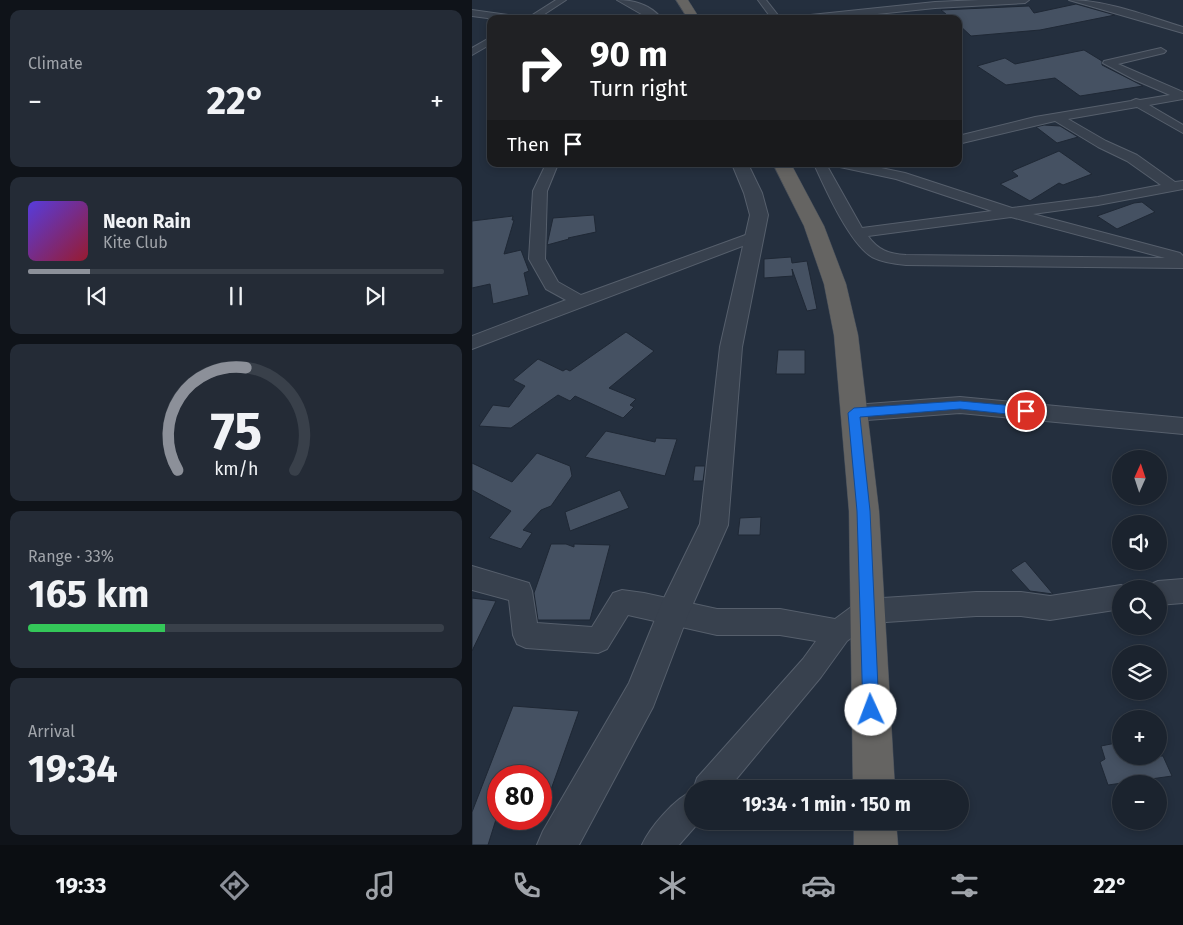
<!DOCTYPE html>
<html lang="en">
<head>
<meta charset="utf-8">
<style>
  body { margin:0; font-family:"Fira Sans",sans-serif; background:#242b36; color:#f1f3f6; height:100vh; display:flex; flex-direction:column; font-size:19px; white-space:nowrap }
  * { box-sizing:border-box; margin:0 }
  p { font-size:16px; color:#a0a4aa }
  .icon { flex:none; width:28px; height:28px; fill:none; stroke:currentColor; stroke-width:2; stroke-linecap:round; stroke-linejoin:round }
  .map { position:relative; flex:1; overflow:hidden }
  .side { display:flex; flex-direction:column; gap:10px; padding:10px; background:#0f1319; width:472px }
  .side>* { flex:none }
  .top-card { position:absolute; left:15px; top:15px; width:475px; height:152px; border-radius:10px; box-shadow:0 2px 8px #0003,0 0 0 1px #39404a; background:#202124; color:#fff; overflow:hidden }
  .needle { width:32px; rotate:3deg }
  .buttons { position:absolute; left:640px; top:450px; display:grid; gap:10px }
  .buttons a { display:grid; place-items:center; width:55px; height:55px; border-radius:50%; background:#1b232e; box-shadow:0 2px 8px #0003,0 0 0 1px #39404a; font-size:25px }
  .speed { position:absolute; left:15px; top:765px; display:flex; gap:10px; font-size:25px; font-weight:700; text-align:center }
  .speed>* { display:grid; place-content:center; width:65px; height:65px; border-radius:50%; background:#1b232e; box-shadow:0 2px 8px #0003,0 0 0 1px #39404a; line-height:1 }
  .speed .limit { border:8px solid #d22; background:#fff; color:#111 }
  .pin { position:absolute; display:grid; place-items:center; width:42px; height:42px; color:#fff; margin:-21px; border:2px solid #fff; border-radius:50%; box-shadow:0 1px 5px #0007 }
  .me { position:absolute; width:55px; margin:-28px; rotate:358deg; stroke-linejoin:round; filter:drop-shadow(0 0 4px #0008) }
  .turn { display:flex; align-items:center; gap:18px; height:105px; padding:0 20px; font-size:22px }
  .turn .icon { width:65px; height:65px; stroke-width:2.5 }
  .turn b { display:block; font-size:35px; line-height:42px }
  .then { display:flex; align-items:center; height:48px; padding:0 20px; background:#0003; gap:10px; font-size:19px }
  .big { font-size:38px; font-weight:700; line-height:1.1 }
  .side .tile { flex:1; display:flex; flex-direction:column; justify-content:center; gap:8px; min-width:0; padding:0 18px; border-radius:10px; background:#242b36 }
  .side .dial { align-items:center; gap:0 }
  .dial svg { height:130px; overflow:visible; fill:none; stroke:#39404a; stroke-width:7; stroke-linecap:round; text-anchor:middle }
  .dial text { fill:#f1f3f6; stroke:none }
  .song { display:flex; align-items:center; gap:15px }
  .cover { width:60px; height:60px; border-radius:8px; background:linear-gradient(135deg,hsl(250 70% 55%),hsl(350 70% 35%)) }
  .played { height:5px; border-radius:2px; background:linear-gradient(90deg,#8c9099 15%,#39404a 15%) }
  .keys { display:flex; justify-content:space-around; direction:ltr }
  .heat { display:flex; justify-content:space-between; align-items:center; font-size:28px; direction:ltr }
  .charge { height:8px; border-radius:4px; background:linear-gradient(90deg,#34c759 33%,#39404a 0) }
  .trip { position:absolute; left:212px; top:780px; width:285px; height:50px; border-radius:25px; background:#1b232e; box-shadow:0 2px 8px #0003,0 0 0 1px #39404a; font-weight:700; line-height:50px; text-align:center }
  .dock { display:flex; height:80px; justify-content:space-around; align-items:center; background:#0b0e12; color:#a0a4aa }
  .dock .icon { width:35px; height:35px }
  .dock .on { color:#8c9099 }
  .dock b { font-size:22px; color:#f1f3f6 }
  main { display:flex; flex:1; min-height:0 }
  .map>svg:first-child { display:block }
  .building { fill:#455162; stroke:#1f2835 }
  .lines { fill:none; stroke-linecap:round; stroke-linejoin:round }
  .minor-casing { stroke:#565f6c; stroke-width:2 }
  .tertiary-casing { stroke:#565f6c; stroke-width:2 }
  .trunk-casing { stroke:#434c59; stroke-width:1 }
  .minor { fill:#38414e; fill-rule:evenodd }
  .tertiary { fill:#38414e; fill-rule:evenodd }
  .trunk { fill:#656462; fill-rule:evenodd }
  .route { fill:#1a73e8; stroke:#114b97 }
</style>
</head>
<body>
<main>
<section class="side">
<div class="tile"><p>Climate</p>
<div class="heat"><a>−</a><b class="big">22°</b><a>+</a></div>
</div>
<div class="tile">
<div class="song"><i class="cover"></i><div><b>Neon Rain</b><p>Kite Club</p></div></div>
<div class="played"></div>
<div class="keys"><svg class="icon" aria-label="previous" viewBox="0 0 24 24"><path d="M18 5L8 12l10 7zM5 5v14"/></svg><svg class="icon" aria-label="pause" viewBox="0 0 24 24"><path d="M8 5v14M16 5v14"/></svg><svg class="icon" aria-label="next" viewBox="0 0 24 24"><path d="M6 5l10 7-10 7zM19 5v14"/></svg></div>
</div>
<div class="tile dial"><svg viewBox="0 0 100 80">
<path d="M14 69A42 42 0 1 1 86 69"/>
<path d="M14 69A42 42 0 0 1 56 6" stroke="#8c9099"/>
<text x="50" y="56" font-size="32" font-weight="700">75</text>
<text x="50" y="72" font-size="11">km/h</text>
</svg></div>
<div class="tile"><p>Range · 33%</p><b class="big">165 km</b><div class="charge"></div></div>
<div class="tile"><p>Arrival</p><b class="big">19:34</b></div>
</section>
<div class="map">
<svg width="711" height="845" viewBox="0 0 711 845">
  <rect width="100%" height="100%" fill="#242f3e"/>
  <g class="building">
    <path d="M604,4L643,15L568,30L499,36L486,24V19H480L469,10L557,6L562,13Z"/>
    <path d="M612,50L630,61V65L671,86L608,96L583,78L534,85L505,66L533,58L543,64Z"/>
    <path d="M572,125L588,126L606,137L585,143L564,127Z"/>
    <path d="M587,151L620,174L591,185L587,183L558,201L528,184L546,176L540,171Z"/>
    <path d="M670,202L683,212L645,229L625,216L662,203Z"/>
    <path d="M122,215L124,232L96,238L97,239L75,245L81,218Z"/>
    <path d="M41,216L40,220H42L32,254L49,250L57,271L52,273L57,295L21,304L18,284L0,288V221Z"/>
    <path d="M319,257L320,263L335,261L345,309L335,311L320,269L321,276L292,278V259Z"/>
    <path d="M154,332L182,351L137,388L164,399L158,405L162,407L151,418L103,396L98,401L86,395L39,428L7,426L21,405L37,407L53,386L41,380L66,359L91,371L94,369L98,371Z"/>
    <path d="M306,350H333V374H304Z"/>
    <path d="M134,431L183,442L184,438L205,439L193,476L113,457Z"/>
    <path d="M65,453L98,466L100,476L79,506L69,510L51,530L60,533L49,549L17,538L39,511L0,490V463L40,482Z"/>
    <path d="M223,466H233L231,481H221Z"/>
    <path d="M148,490L157,508L98,531L93,512Z"/>
    <path d="M289,517L288,535H266L268,518Z"/>
    <path d="M79,544H94L102,547V544L138,545L118,620H66L62,593Z"/>
    <path d="M553,561L581,594L558,591L539,570Z"/>
    <path d="M0,598L24,601L0,651Z"/>
    <path d="M41,706L107,711L71,812H69V776H26V813L16,845H0V812Z"/>
    <path d="M649,742V756H691L700,776L636,785L628,762L633,759L629,746Z"/>
  </g>
  <g class="lines">
    <g class="minor-casing">
      <g id="minor">
        <path d="M84,0H94L65,19H54Z"/>
        <path d="M286,0H294L309,19H300Z"/>
        <path d="M507,0H557L553,3L463,8L357,19H325L329,16L463,2Z"/>
        <path d="M597,0C635,0 675,16 711,27V33Z"/>
        <path d="M0,10L44,16L48,19H23L0,16Z"/>
        <path d="M19,37V44L0,55V48Z"/>
        <path d="M689,48L694,51L692,53L646,64L711,92V99L677,105L711,125V133L665,107L596,119L634,141L665,155L703,182L711,181V189L626,205L561,214L708,253L711,256V268L434,265C423,264 410,262 400,257C377,243 353,188 342,164H354L390,228L520,211L424,179L368,167L367,164H390L433,173L540,208L626,197L689,185L655,161L626,147L583,121L486,144V136L563,117L659,101L664,99L668,100L698,95L663,80L631,63L632,61ZM539,217L693,258L434,255C417,254 406,250 396,236Z"/>
        <path d="M74,164H86L75,191L73,259L86,282L109,295L279,233H289L291,236L289,239L0,349V336L94,300L74,289L57,259L61,191Z"/>
        <path d="M488,397L711,418V434L488,413L382,421L375,418L372,413L375,408L382,405Z"/>
        <path d="M0,566L57,583L60,591L65,623L120,627L141,593L150,590L172,593L245,609H308L363,619L386,602L395,599L504,592H549L578,596L649,585L658,589H649V609L578,620L549,616H504L399,623L375,641L349,677L256,789L221,790L225,778L331,659L344,641L308,635H245L156,615L135,649L126,653L54,648L45,644L41,635L37,600L0,590Z"/>
        <path d="M711,579V603L686,605V589H675L677,585L686,581Z"/>
        <path d="M221,791V821H228L207,845H170C178,827 203,798 221,791Z"/>
      </g>
    </g>
    <g class="tertiary-casing">
      <g id="tertiary">
        <path d="M145,0C162,0 179,5 190,19H178Z"/>
        <path d="M260,164H276L290,193L296,215L270,347L256,525L216,615L181,707L107,845H65L71,831L157,683L191,600L228,524L248,347L278,215L272,193Z"/>
      </g>
    </g>
    <g class="trunk-casing">
      <g id="trunk">
        <path d="M204,0H216L228,19H216Z"/>
        <path d="M301,164H319L352,226L374,284L386,335L407,511L423,789H381L377,511L362,335L352,284L332,226Z"/>
        <path d="M382,821H424L426,845H382Z"/>
      </g>
    </g>
    <use href="#minor" class="minor"/>
    <use href="#tertiary" class="tertiary"/>
    <use href="#trunk" class="trunk"/>
  </g>
  <path class="route" d="M488,401L554,407L560,411L554,416L488,409L388,417L398,511L407,710L404,715L399,718L393,715L391,710L385,511L376,413L382,408Z"/>
</svg>
<div class="buttons">
<a><svg class="needle" viewBox="-14 -14 28 28"><path d="M0-13l5 13h-10z" fill="#e53935"/><path d="M0 13l5-13h-10z" fill="#a0a4aa"/></svg></a>
<a><svg class="icon" aria-label="sound" viewBox="0 0 24 24"><path d="M4 9h4l5-4v14l-5-4H4zM17 9q2 3 0 6"/></svg></a>
<a><svg class="icon" aria-label="search" viewBox="0 0 24 24"><circle cx="10" cy="10" r="6"/><path d="M15 15l6 6"/></svg></a>
<a><svg class="icon" aria-label="layers" viewBox="0 0 24 24"><path d="M12 4l9 5-9 5-9-5zM3 14l9 5 9-5"/></svg></a>
<a>+</a>
<a>−</a>
</div>
<div class="speed"><div class="limit">80</div></div>
<div class="pin" style="left:554px;top:411px;background:#d93025"><svg class="icon" aria-label="arrive" viewBox="0 0 24 24"><path d="M6 21V4h12l-3 4 3 4H6"/></svg></div>
<svg class="me" style="left:399px;top:710px" viewBox="-20 -20 40 40"><circle r="19" fill="#fff"/><path d="M0-13L10 11 0 6-10 11z" fill="#1a73e8"/></svg>
<div class="trip">19:34 · 1 min · 150 m</div>
<div class="top-card">
<div class="turn"><svg class="icon" aria-label="right" viewBox="0 0 24 24"><path d="M7 20v-9h11M14 6l5 5-5 5"/></svg><div><b>90 m</b>Turn right</div></div>
<div class="then">Then<svg class="icon" aria-label="arrive" viewBox="0 0 24 24"><path d="M6 21V4h12l-3 4 3 4H6"/></svg></div>
</div>
</div>
</main>
<nav class="dock">
<b>19:33</b>
<svg class="icon on" aria-label="directions" viewBox="0 0 24 24"><path d="M12 3l9 9-9 9-9-9zM9 14v-3h6M13 9l2 2-2 2"/></svg>
<svg class="icon" aria-label="music" viewBox="0 0 24 24"><path d="M9 18V5l10-2v13"/><circle cx="6" cy="18" r="3"/><circle cx="16" cy="16" r="3"/></svg>
<svg class="icon" aria-label="phone" viewBox="0 0 24 24"><path d="M5 4h4l2 5-3 2q2 4 5 5l2-3 5 2v4C11 20 4 13 5 4z"/></svg>
<svg class="icon" aria-label="climate" viewBox="0 0 24 24"><path d="M12 3v18M4 7l16 10M4 17L20 7"/></svg>
<svg class="icon" aria-label="car" viewBox="0 0 24 24"><path d="M5 17H2v-5l4-1 3-4h7l3 4 3 1v5h-3M9 17h6M6 11h13"/><circle cx="7" cy="17" r="2"/><circle cx="17" cy="17" r="2"/></svg>
<svg class="icon" aria-label="filters" viewBox="0 0 24 24"><path d="M4 7h16M4 17h16"/><circle cx="9" cy="7" r="2"/><circle cx="15" cy="17" r="2"/></svg>
<b>22°</b>
</nav>
</body>
</html>
